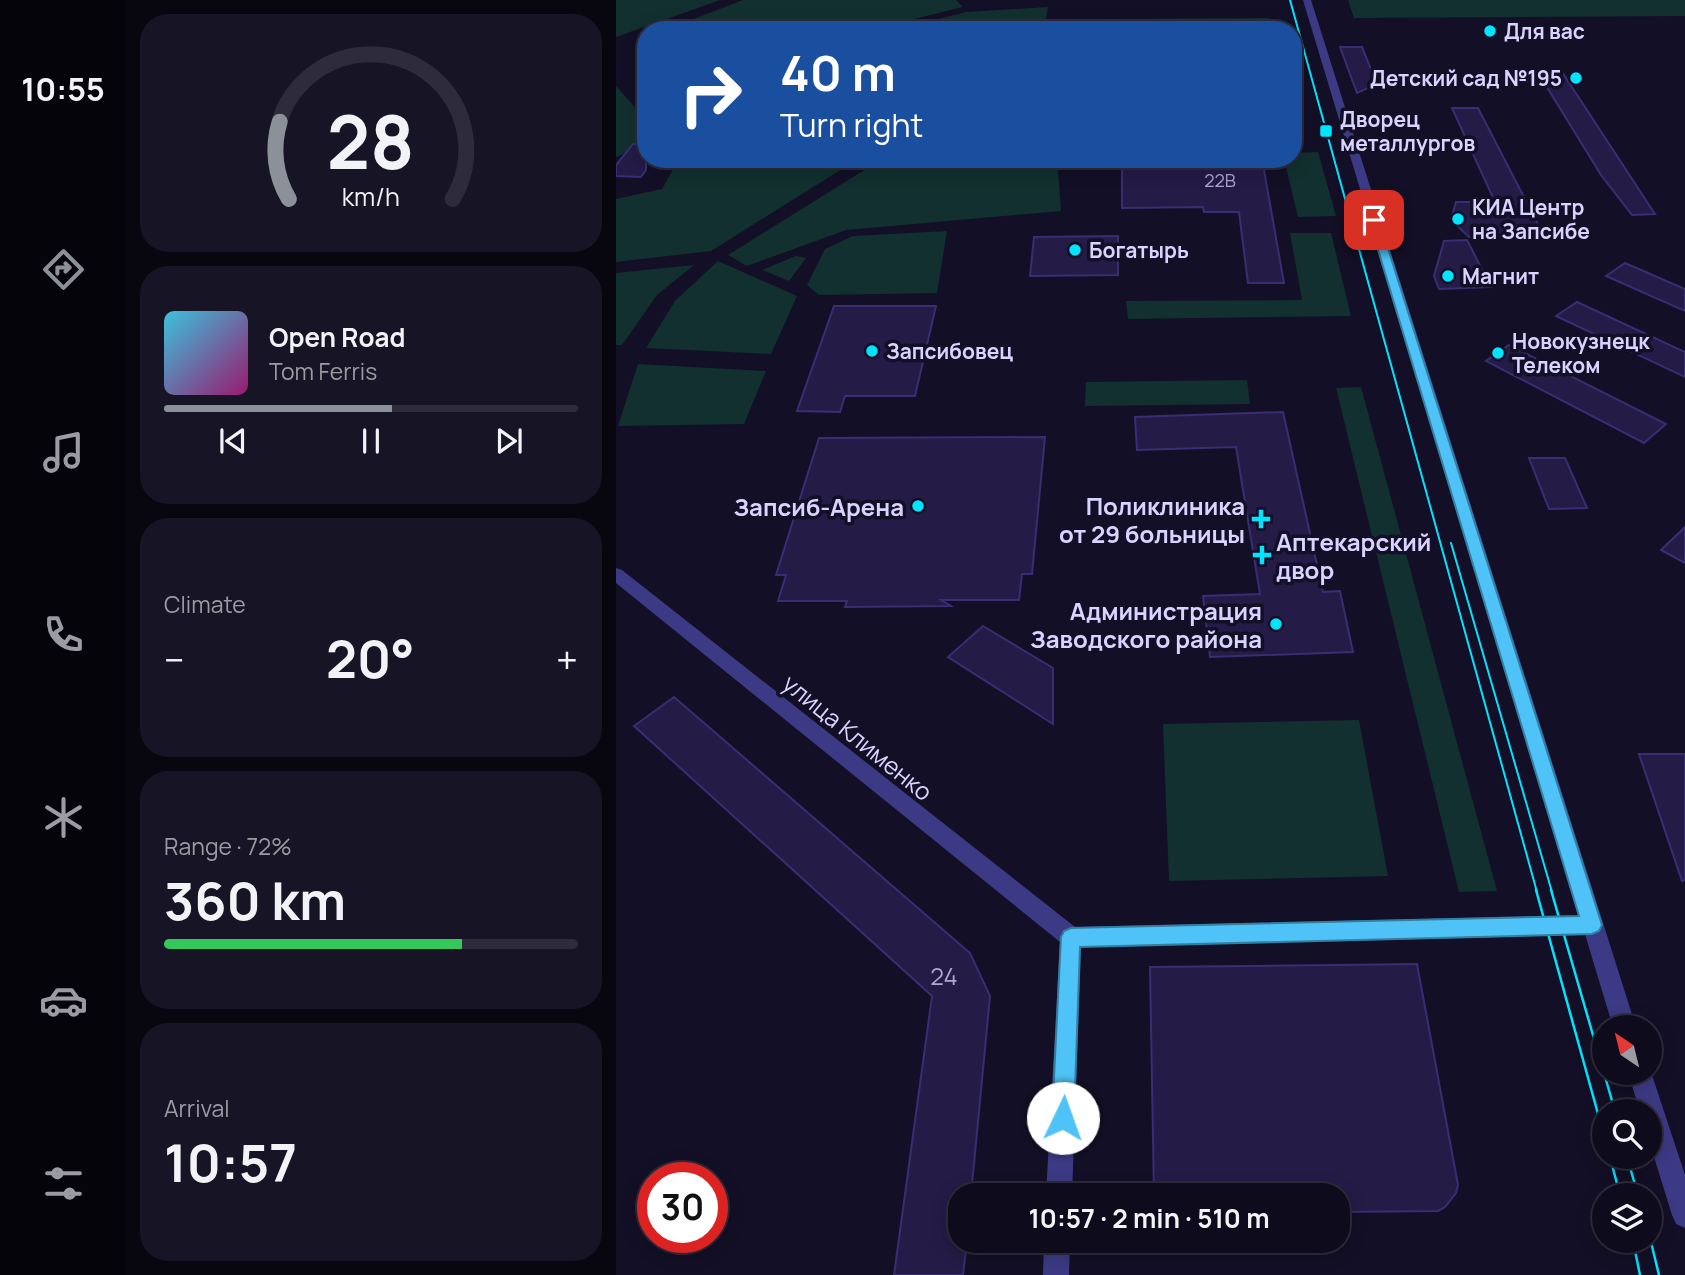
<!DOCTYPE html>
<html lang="en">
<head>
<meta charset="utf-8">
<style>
  body { margin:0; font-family:Manrope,sans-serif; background:#171425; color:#f1f3f6; height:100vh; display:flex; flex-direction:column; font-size:26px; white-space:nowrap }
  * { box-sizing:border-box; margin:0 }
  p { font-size:23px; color:#9b9ba3 }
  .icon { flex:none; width:38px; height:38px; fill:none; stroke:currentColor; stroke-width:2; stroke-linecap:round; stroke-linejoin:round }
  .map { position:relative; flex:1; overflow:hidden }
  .sheet { display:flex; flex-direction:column; gap:14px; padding:14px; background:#08060f; width:490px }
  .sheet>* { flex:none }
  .guide { position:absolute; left:21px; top:21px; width:665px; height:147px; border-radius:28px; box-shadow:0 4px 18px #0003,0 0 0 2px #2e2b3b; background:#1a4fa0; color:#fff; overflow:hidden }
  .needle { width:46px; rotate:325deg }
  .tools { position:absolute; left:976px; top:1015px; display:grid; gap:14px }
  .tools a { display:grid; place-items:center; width:70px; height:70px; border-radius:50%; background:#0e0b1c; box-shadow:0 4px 18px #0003,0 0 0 2px #2e2b3b; font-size:35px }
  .speed { position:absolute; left:21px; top:1162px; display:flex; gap:14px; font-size:35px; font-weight:700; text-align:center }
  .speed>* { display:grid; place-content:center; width:91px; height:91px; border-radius:50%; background:#0e0b1c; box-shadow:0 4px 18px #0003,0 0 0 2px #2e2b3b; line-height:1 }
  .speed .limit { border:10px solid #d22; background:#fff; color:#111 }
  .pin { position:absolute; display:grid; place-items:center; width:60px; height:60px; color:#fff; margin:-30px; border-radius:14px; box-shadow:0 4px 10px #0006 }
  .me { position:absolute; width:77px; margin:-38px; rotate:3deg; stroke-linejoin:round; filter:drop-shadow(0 0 5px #0008) }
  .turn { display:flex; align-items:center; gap:24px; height:147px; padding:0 28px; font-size:32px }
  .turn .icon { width:91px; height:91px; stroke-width:2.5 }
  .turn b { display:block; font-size:49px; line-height:60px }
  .big { font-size:52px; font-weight:700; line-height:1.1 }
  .sheet .widget { flex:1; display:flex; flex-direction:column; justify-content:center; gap:10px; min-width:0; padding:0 24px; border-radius:28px; background:#171425 }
  .sheet .dial { align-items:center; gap:0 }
  .dial svg { height:182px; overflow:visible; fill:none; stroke:#2e2b3b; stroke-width:7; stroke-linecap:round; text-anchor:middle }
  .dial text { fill:#f1f3f6; stroke:none }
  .song { display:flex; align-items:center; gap:21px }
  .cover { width:84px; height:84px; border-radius:10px; background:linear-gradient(135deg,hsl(190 70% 55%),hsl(320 70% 35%)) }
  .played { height:7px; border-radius:4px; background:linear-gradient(90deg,#8c9099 55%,#2e2b3b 55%) }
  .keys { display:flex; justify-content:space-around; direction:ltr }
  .heat { display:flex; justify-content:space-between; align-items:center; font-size:38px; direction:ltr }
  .charge { height:10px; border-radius:5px; background:linear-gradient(90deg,#34c759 72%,#2e2b3b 0) }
  .trip { position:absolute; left:332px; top:1183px; width:402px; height:70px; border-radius:28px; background:#0e0b1c; box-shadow:0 4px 18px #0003,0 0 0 2px #2e2b3b; font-weight:700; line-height:70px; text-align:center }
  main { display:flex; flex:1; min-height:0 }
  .menu { display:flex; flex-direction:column; width:126px; justify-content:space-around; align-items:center; background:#06040b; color:#9b9ba3 }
  .menu .icon { width:49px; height:49px }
  .menu .on { color:#8c9099 }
  .menu b { font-size:32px; color:#f1f3f6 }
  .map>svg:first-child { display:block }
  .green { fill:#12302f }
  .building { fill:#241b47; stroke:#3b2d73; stroke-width:2 }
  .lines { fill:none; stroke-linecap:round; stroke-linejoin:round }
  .minor { fill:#3d3a85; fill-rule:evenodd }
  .tertiary { fill:#3d3a85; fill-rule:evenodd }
  .tram-far1 { stroke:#00e5ff; stroke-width:2 }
  .tram { stroke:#00e5ff; stroke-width:2.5 }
  .route { fill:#4fc3f7; stroke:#337fa1; stroke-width:2 }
  .poi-dot { fill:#00e5ff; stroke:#130f26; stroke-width:2.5 }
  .labels { text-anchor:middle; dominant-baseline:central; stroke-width:7; stroke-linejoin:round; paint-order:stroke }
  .far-number-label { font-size:18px; fill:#aca6d1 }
  .far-poi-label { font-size:21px; font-weight:bold; fill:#d9d4ff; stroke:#130f26; text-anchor:start }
  .poi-label { font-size:24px; font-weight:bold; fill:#d9d4ff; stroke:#130f26; text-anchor:end }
  .street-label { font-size:24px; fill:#d9d4ff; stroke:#130f26 }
  .near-number-label { font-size:24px; fill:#aca6d1 }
</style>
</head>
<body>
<main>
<nav class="menu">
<b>10:55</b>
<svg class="icon on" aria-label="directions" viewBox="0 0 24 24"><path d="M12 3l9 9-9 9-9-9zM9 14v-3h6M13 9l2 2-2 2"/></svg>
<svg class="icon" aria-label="music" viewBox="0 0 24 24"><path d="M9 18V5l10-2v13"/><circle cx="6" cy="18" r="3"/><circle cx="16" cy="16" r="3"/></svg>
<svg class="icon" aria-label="phone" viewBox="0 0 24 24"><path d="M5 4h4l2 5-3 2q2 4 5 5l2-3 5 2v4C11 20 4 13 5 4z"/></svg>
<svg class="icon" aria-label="climate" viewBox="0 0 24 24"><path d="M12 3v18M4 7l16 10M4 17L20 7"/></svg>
<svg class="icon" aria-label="car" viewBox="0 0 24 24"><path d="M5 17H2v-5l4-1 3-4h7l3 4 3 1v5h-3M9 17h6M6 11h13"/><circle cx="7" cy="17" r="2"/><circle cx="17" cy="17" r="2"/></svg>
<svg class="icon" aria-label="filters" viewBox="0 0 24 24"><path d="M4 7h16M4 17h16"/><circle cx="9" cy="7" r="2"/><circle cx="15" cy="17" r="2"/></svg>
</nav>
<section class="sheet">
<div class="widget dial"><svg viewBox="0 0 100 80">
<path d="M14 69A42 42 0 1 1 86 69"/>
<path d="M14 69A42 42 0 0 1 10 35" stroke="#8c9099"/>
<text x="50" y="56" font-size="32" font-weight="700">28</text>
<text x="50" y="72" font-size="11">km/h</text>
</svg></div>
<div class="widget">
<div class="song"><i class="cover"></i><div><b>Open Road</b><p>Tom Ferris</p></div></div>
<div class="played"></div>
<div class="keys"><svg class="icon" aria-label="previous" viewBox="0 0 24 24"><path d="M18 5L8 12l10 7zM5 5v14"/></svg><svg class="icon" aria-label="pause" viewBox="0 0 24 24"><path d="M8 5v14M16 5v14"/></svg><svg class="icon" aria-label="next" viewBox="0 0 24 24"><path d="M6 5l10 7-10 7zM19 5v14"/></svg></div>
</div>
<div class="widget"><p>Climate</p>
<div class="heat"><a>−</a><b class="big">20°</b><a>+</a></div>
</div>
<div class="widget"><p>Range · 72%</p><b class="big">360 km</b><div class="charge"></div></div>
<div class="widget"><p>Arrival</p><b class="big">10:57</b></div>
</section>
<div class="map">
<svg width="1069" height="1275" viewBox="0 0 1069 1275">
  <rect width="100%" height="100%" fill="#130f26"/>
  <g class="green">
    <path d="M0,0H104L0,37Z"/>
    <path d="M127,0H340L347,7L254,30H49Z"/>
    <path d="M732,0H1069V16L738,18Z"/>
    <path d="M432,7L429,23L336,24L333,30H279L350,12Z"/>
    <path d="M653,18L656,30H494V19Z"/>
    <path d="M0,86L30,120C30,136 15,153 0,157Z"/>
    <path d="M702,152L720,216L682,217L668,159H677V153Z"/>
    <path d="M63,159H242L95,251L0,262V199L46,189Z"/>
    <path d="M266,159H441L445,211L230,230L131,266L112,255Z"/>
    <path d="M331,231L321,293L203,295L191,285L209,249L237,236Z"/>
    <path d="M674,233H715L735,316L512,319L510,301L686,300Z"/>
    <path d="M180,256L190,258L173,281L146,270Z"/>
    <path d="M102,261L181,296L155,354L30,348L59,301Z"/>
    <path d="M78,265L41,295L6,345H0V273Z"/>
    <path d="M22,364L150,371L128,424L2,426Z"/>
    <path d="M631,380L634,404L469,406L470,382Z"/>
    <path d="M745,387L881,891L843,892L720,388Z"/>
    <path d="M743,720L772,876L553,881L547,724Z"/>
  </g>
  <g class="building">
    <path d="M724,47H746L761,84L741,93Z"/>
    <path d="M921,71L946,72L1039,214L1016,215L985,175Z"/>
    <path d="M836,108H862L926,232L879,233L882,237H853L835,220L840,202H879Z"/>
    <path d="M17,144H30V170L25,177L0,176V165Z"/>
    <path d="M506,159H646L668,283H632L623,212H588L587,207L506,208Z"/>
    <path d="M502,236V275L414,276L418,237Z"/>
    <path d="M851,240L875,287L823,289L818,276L828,241Z"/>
    <path d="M1009,263L1069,289V311L990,276Z"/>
    <path d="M961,302L1069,352V377L940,316Z"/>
    <path d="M218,306H320L299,396H229L224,412L181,411Z"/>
    <path d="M893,345L1050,424L1028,443L870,361Z"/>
    <path d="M667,412L707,592L724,591L737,652L594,657L587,596L644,594L620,447L521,450L519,417Z"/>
    <path d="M429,437L416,574H406L403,600H325L335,606L229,607L231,601H162L170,575H160L203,438Z"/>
    <path d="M913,458H949L971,508L933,509Z"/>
    <path d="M1069,527V563L1045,550Z"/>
    <path d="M367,626L437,668V724L332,657Z"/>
    <path d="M58,697L354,953L374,996L355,1195H345V1241H351L347,1275H278L316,996L18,726Z"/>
    <path d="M1023,754H1069V880L1066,881Z"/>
    <path d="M801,964L842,1185L840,1193L829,1207L822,1211L723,1212V1195H538L534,967Z"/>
  </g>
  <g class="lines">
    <g class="minor">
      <path d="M0,568L6,570L459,927L976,915L984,918L987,925L984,932L976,935L465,947L456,1195H430L444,942L0,583Z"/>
      <path d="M428,1241H454L453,1275H427Z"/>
    </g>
    <g class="tertiary">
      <path d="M687,0H695L1020,1027H997Z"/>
      <path d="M1034,1069L1069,1175V1228L1060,1224L1056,1215L1034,1144V1111H1024L1012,1073H1034Z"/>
    </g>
    <g class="tram-far1">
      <path d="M674,0L921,892"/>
      <path d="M835,543L936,892"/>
    </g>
    <g class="tram">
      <path d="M920,890L989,1139"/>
      <path d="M935,890L999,1111"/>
      <path d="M994,1157L1004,1195"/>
      <path d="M1011,1157L1022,1195"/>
      <path d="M1034,1238L1043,1275"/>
      <path d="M1017,1241L1024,1275"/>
    </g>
  </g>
  <path class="route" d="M754,218L763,220L986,925L983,931L976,934L464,947L458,1118L455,1126L447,1129L439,1126L436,1118L445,937L448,931L455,928L963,916L753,220Z"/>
  <g class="poi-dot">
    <circle cx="874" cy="31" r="7"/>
    <circle cx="960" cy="78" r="7"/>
    <rect x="703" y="124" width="14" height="14" rx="3.5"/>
    <circle cx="842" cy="219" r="7"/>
    <circle cx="459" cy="250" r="7"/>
    <circle cx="832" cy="276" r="7"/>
    <circle cx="256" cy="351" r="7"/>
    <circle cx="882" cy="353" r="7"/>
    <circle cx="302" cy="506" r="7"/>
    <path d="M641.5 508.5h7v7h7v7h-7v7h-7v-7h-7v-7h7z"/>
    <path d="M642.5 544.5h7v7h7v7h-7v7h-7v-7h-7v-7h7z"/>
    <circle cx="660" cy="624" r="7"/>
  </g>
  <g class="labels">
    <g class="far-number-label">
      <text x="604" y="180">22В</text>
    </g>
    <g class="far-poi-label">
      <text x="888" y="31">Для вас</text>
      <text x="946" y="78" text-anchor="end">Детский сад №195</text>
      <text x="724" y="119">Дворец<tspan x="724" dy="24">металлургов</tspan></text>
      <text x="856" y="207">КИА Центр<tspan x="856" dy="24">на Запсибе</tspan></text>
      <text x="473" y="250">Богатырь</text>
      <text x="846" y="276">Магнит</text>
      <text x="896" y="341">Новокузнецк<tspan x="896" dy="24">Телеком</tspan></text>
      <text x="270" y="351">Запсибовец</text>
    </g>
    <g class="poi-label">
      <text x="629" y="505">Поликлиника<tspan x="629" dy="28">от 29 больницы</tspan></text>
      <text x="288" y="506">Запсиб-Арена</text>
      <text x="660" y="541" text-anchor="start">Аптекарский<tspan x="660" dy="28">двор</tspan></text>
      <text x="646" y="610">Администрация<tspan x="646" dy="28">Заводского района</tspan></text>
    </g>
    <g class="street-label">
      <text transform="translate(242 737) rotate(39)">улица Клименко</text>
    </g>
    <g class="near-number-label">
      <text x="328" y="975">24</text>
    </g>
  </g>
</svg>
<div class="tools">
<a><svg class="needle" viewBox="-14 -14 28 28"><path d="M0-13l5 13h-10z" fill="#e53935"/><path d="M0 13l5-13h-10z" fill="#9b9ba3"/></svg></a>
<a><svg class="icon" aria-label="search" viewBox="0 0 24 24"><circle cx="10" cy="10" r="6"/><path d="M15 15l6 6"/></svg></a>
<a><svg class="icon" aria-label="layers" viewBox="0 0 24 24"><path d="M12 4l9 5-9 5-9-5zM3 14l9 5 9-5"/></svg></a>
</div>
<div class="speed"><div class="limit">30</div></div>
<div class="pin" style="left:758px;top:220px;background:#d93025"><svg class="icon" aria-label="arrive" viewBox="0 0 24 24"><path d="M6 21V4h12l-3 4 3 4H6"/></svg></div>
<svg class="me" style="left:447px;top:1118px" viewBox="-20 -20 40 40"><circle r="19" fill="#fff"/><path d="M0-13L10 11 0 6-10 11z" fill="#4fc3f7"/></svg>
<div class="trip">10:57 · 2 min · 510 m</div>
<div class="guide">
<div class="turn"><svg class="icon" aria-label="right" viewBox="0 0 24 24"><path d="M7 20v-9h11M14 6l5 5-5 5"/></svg><div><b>40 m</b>Turn right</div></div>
</div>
</div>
</main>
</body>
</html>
